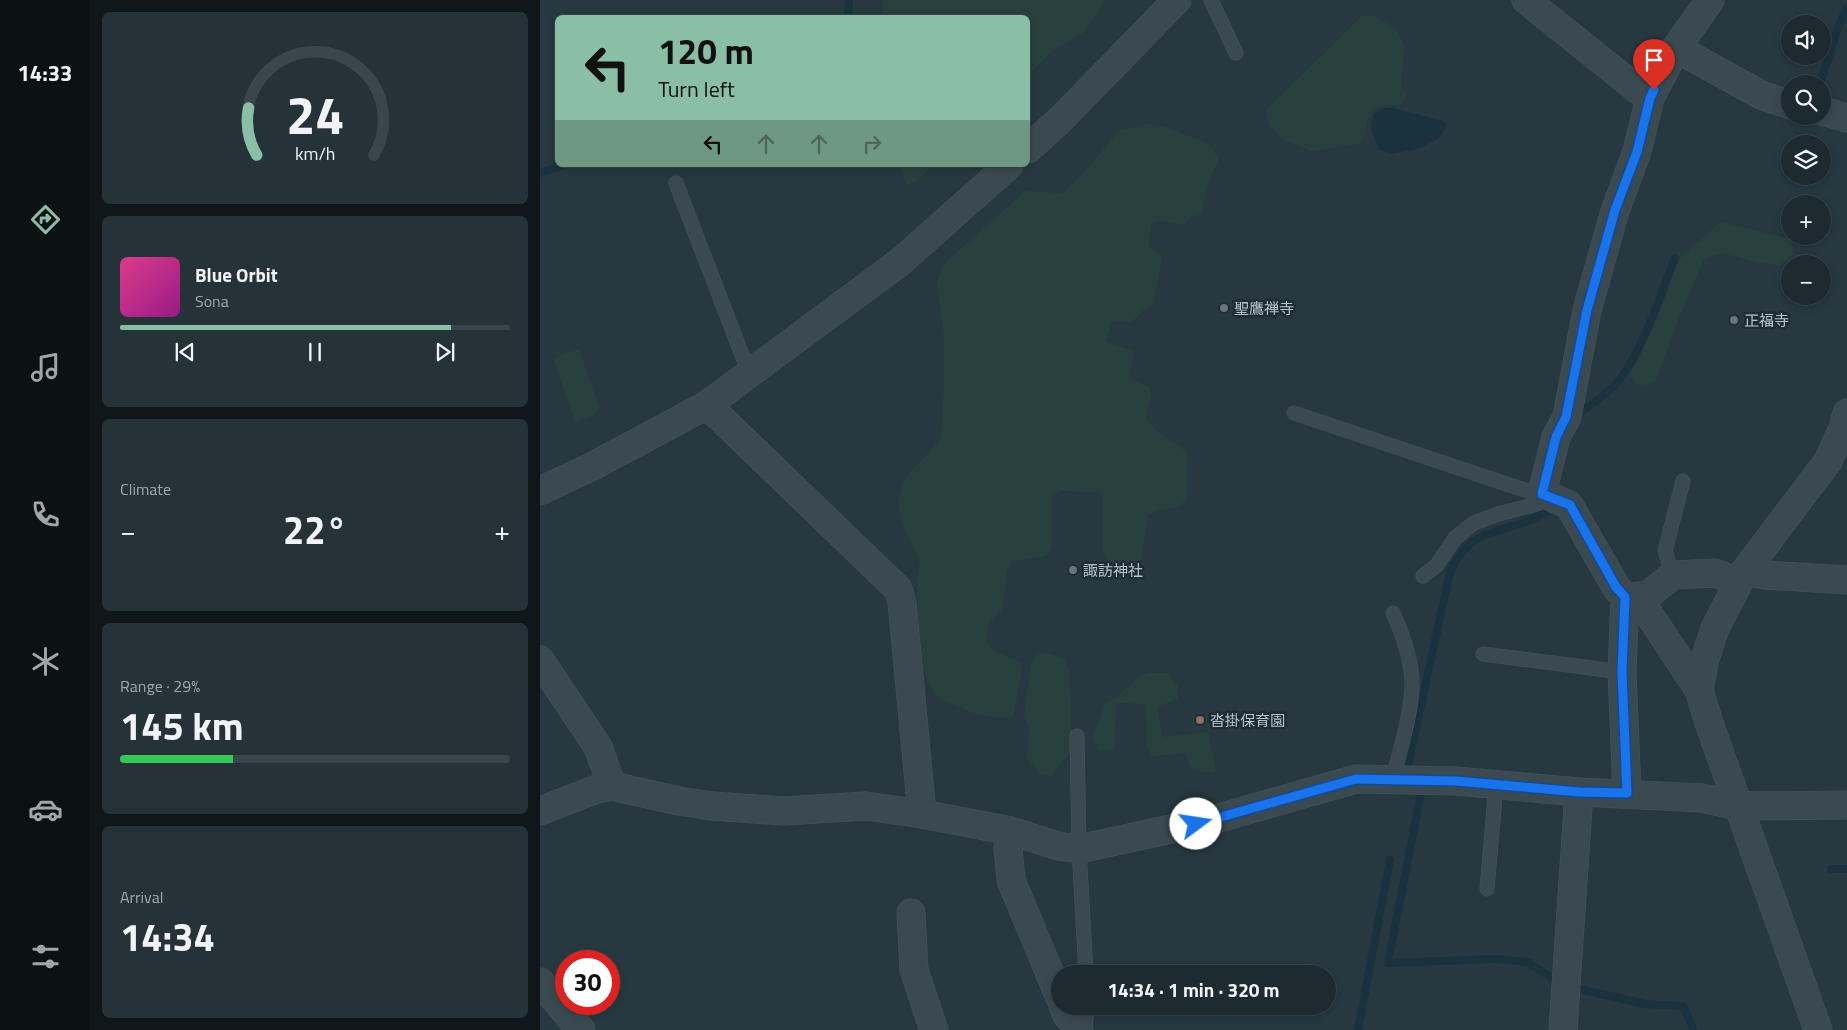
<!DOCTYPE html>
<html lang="en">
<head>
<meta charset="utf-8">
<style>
  body { margin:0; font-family:"Titillium Web","Noto Sans JP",sans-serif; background:#253238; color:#f1f3f6; height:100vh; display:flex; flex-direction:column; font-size:19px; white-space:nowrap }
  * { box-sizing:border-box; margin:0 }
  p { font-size:16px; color:#a0a7ab }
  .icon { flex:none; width:28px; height:28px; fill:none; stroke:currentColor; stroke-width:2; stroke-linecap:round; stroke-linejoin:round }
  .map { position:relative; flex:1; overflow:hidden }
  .details { display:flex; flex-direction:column; gap:12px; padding:12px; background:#10171a; width:450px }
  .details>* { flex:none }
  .guide { position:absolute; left:15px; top:15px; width:475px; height:152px; border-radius:8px; box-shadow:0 2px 8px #0003,0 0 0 1px #3b464c; background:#8abfa5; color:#111; overflow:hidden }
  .fabs { position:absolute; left:1241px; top:15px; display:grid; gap:10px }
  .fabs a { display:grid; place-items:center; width:50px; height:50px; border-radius:50%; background:#1d2a30; box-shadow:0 2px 8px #0003,0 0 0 1px #3b464c; font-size:25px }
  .speed { position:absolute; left:15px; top:950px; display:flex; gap:10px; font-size:25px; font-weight:700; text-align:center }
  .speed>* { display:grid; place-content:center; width:65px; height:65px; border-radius:50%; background:#1d2a30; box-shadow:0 2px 8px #0003,0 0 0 1px #3b464c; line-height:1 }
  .speed .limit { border:8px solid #d22; background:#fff; color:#111 }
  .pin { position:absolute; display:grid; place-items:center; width:42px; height:42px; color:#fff; margin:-51px -21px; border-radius:50% 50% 50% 0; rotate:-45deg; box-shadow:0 0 5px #0007 }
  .pin .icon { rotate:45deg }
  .me { position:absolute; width:55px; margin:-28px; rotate:76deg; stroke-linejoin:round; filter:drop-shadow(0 0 4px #0008) }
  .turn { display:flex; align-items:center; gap:18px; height:105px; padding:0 20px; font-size:22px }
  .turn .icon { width:65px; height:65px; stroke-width:2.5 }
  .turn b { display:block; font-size:35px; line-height:42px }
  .lanes { display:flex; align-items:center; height:48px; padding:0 20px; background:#0003; justify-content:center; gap:25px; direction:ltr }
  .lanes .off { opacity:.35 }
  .big { font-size:38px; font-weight:700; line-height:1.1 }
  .details .widget { flex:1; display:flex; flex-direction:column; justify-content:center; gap:8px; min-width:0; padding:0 18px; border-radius:8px; background:#253238 }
  .details .dial { align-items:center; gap:0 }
  .dial svg { height:130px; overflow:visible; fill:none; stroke:#3b464c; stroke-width:7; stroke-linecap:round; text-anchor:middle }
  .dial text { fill:#f1f3f6; stroke:none }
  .song { display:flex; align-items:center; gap:15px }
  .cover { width:60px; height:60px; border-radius:8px; background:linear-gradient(135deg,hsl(330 70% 55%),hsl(310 70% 35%)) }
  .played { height:5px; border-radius:2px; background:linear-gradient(90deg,#8abfa5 85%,#3b464c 85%) }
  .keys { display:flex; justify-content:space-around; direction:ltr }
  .heat { display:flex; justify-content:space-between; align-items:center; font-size:28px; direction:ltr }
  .charge { height:8px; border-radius:4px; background:linear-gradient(90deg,#34c759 29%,#3b464c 0) }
  .trip { position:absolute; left:511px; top:965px; width:285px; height:50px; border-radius:25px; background:#1d2a30; box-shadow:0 2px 8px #0003,0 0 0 1px #3b464c; font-weight:700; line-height:50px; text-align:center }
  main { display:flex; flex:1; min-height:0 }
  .dock { display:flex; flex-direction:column; width:90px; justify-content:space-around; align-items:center; background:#0c1113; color:#a0a7ab }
  .dock .icon { width:35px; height:35px }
  .dock .active { color:#8abfa5 }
  .dock b { font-size:22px; color:#f1f3f6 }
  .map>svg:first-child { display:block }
  .green { fill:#29413e }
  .water { fill:#1a323e }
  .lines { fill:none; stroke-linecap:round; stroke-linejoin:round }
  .stream { stroke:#1a323e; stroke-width:8 }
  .service-casing { stroke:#47555c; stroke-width:15 }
  .minor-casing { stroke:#47555c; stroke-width:29 }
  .tertiary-casing { stroke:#47555c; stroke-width:29 }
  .service { stroke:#3b4950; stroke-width:14 }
  .minor { stroke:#3b4950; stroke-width:28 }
  .tertiary { stroke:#3b4950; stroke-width:28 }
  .route-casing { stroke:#114b97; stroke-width:12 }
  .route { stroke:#1a73e8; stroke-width:9 }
  .worship-dot { fill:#6b7280; stroke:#1f2e35; stroke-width:2 }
  .education-dot { fill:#8d6e63; stroke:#1f2e35; stroke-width:2 }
  .labels { text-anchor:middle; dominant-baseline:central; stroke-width:5; stroke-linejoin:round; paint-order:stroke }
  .poi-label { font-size:15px; fill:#b7c3ca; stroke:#1f2e35; text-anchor:start }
</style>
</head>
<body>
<main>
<nav class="dock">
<b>14:33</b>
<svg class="icon active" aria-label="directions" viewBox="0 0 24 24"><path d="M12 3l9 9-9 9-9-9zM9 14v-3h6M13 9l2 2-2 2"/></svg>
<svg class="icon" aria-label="music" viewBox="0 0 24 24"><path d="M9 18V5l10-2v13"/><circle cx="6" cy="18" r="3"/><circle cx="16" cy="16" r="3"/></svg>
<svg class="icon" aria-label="phone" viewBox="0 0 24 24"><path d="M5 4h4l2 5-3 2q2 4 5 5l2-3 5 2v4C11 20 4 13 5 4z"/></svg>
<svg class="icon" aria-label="climate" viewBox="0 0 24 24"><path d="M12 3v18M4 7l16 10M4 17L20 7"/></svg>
<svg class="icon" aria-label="car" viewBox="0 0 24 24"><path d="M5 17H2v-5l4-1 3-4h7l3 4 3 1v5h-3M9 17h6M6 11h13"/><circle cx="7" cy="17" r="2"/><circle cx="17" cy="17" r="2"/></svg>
<svg class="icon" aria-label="filters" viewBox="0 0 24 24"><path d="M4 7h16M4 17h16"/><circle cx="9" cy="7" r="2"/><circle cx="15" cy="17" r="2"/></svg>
</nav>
<section class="details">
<div class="widget dial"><svg viewBox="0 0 100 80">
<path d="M14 69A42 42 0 1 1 86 69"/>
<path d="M14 69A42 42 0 0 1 9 40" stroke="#8abfa5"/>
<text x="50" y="56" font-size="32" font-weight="700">24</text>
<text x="50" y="72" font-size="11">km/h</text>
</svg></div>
<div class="widget">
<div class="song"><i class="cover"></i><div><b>Blue Orbit</b><p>Sona</p></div></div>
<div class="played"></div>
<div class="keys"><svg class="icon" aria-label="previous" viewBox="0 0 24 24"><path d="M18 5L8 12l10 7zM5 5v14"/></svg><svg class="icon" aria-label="pause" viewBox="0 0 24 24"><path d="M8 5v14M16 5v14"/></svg><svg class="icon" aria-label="next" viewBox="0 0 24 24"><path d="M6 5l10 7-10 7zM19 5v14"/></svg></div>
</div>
<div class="widget"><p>Climate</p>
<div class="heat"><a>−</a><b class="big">22°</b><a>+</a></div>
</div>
<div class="widget"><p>Range · 29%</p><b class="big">145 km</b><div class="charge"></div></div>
<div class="widget"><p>Arrival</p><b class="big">14:34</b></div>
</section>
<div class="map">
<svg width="1307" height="1030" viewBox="0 0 1307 1030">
  <rect width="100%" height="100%" fill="#273840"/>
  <g class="green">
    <path d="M343,0H565L543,33L513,50L488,75V18L342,17Z"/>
    <path d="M822,16H835L855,28L865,47L861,84L867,95L861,105C843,106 831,103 827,124C825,132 826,136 822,143L772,151L745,141L729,126L726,110Z"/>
    <path d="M606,124L624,127L668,143L679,159L670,179L661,214L649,219L644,225L618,220L611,225L608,247L622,256L613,306L603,310L598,317L590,322H572L566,341L571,345L592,350L594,354L590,374L592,380L609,387L612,394L605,419L621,434L647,452V497L640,507L617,511L608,515L602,558L597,567L570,565L563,550V496L558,492L519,491L512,497V549L506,556L472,561L467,571L463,608L449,623L446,642L454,651L480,662L482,668L474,715L462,718L436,714L401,700L393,690L380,664L377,582L380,560L366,534L358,502L365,478L401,439L404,384V338L397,281L403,265L485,191L522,193L539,178L579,131Z"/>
    <path d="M359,165H393L377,181L367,185Z"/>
    <path d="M1182,222L1250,239L1253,247L1252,256L1241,265L1219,263L1182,253L1171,257L1163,261L1137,323L1116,380L1106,387C1098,386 1093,382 1090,375L1121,308L1139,259L1176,226Z"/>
    <path d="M39,349L59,407L54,415L35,422L13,358Z"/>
    <path d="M506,652L523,658L529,669L532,751C523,759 519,768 511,776L501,775L487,758L489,729L484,716L491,664L497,655Z"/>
    <path d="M610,673H627L638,686V698C632,702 623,703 618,708L622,735L625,737L668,732L676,769L674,773L653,770L649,765L647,755L644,754L612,756L607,746L606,706L604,704L578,703L576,705L575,745L570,750H558L552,738L560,720L565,702L573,700L600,676Z"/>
  </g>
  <path class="water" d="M844,108H853L904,121L907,126L899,138L881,148L852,154L840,150C832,134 829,131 834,114Z"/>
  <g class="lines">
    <g class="stream">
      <path d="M308,18L309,0"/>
      <path d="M1280,84L1298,27L1307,8"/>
      <path d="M0,173L24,165"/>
      <path d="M1036,416C1051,404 1070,393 1081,378C1105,345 1120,295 1135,258"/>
      <path d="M868,765L910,572C934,519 973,537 1009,509"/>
      <path d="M881,793L848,963L956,959L988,962L1013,979"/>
      <path d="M1291,869H1307"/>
      <path d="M1035,988L1105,1004L1143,1006L1154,1030"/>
      <path d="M818,1030L850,860"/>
    </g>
    <g class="service-casing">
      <g id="service">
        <path d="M671,0L696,53"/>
        <path d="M136,183L209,373"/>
        <path d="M754,413L991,492L1002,493L997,504L958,514L934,523L915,538L897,565L883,576"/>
        <path d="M1133,575L1125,551L1143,481"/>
        <path d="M943,654L1082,672"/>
        <path d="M537,736L539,849L546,974"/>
        <path d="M853,780C859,753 873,709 872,682C871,658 863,635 853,613"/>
        <path d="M947,889L956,785"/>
        <path d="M545,1030L547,1006"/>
      </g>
    </g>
    <g class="minor-casing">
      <g id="minor">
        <path d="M986,0L1097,89L1110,98"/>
        <path d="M1170,0L1136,48L1110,98L1097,151L1075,211L1047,310L1027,417L1016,437L1002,493L1029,505L1076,587L1085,597L1107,596L1133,575L1175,573L1198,582"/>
        <path d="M1136,48L1221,95L1250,105"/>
        <path d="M1282,111L1307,118"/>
        <path d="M167,405L358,589L362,602L382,814"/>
        <path d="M1205,571L1225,575L1307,580"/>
        <path d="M1097,596L1159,690"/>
        <path d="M1085,597L1082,672L1087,793"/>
        <path d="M0,660L58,747L72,786"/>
        <path d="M0,811L57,789L72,786L139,801L172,806L244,811L326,806L382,814L471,831L518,846L539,849L672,820L816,779L916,781L1039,792L1162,798L1198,806L1307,805"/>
        <path d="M471,831L468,848L471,880L520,998"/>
        <path d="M371,913L374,970L394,1030"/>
        <path d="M0,982L41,1030"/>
        <path d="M523,1006L527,1015L539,1030"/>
        <path d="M1023,1030L1039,792"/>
        <path d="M1278,1030L1169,723L1159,690L1165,659L1175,628L1205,571L1288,461L1303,428L1307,413"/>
      </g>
    </g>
    <g class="tertiary-casing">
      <g id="tertiary">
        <path d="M488,149L522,118L637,0"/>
        <path d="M0,491L51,467L167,405L360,262L469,165"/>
      </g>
    </g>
    <use href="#service" class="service"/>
    <use href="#minor" class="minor"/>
    <use href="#tertiary" class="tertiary"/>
  </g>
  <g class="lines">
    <g class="route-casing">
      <path id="route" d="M656,824L816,779L916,781L1039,792L1087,793L1082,672L1085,597L1076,587L1030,505L1002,494L1016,437L1026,417L1047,310L1075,210L1097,152L1110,98L1114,90"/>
    </g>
    <use href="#route" class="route"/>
  </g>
  <g class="worship-dot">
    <circle cx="684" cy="308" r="5"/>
    <circle cx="1194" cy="320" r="5"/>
    <circle cx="533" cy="570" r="5"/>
  </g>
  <circle class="education-dot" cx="660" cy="720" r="5"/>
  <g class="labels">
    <g class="poi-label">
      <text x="694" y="308">聖鷹禅寺</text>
      <text x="1204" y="320">正福寺</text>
      <text x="543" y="570">諏訪神社</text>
      <text x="670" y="720">沓掛保育園</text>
    </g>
  </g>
</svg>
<div class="fabs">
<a><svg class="icon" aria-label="sound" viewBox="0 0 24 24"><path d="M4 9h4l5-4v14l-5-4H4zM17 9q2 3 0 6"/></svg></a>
<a><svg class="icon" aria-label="search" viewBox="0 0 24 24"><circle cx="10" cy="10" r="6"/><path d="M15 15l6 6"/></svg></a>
<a><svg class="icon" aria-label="layers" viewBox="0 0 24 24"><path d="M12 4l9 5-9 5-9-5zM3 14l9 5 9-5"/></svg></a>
<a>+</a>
<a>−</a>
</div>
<div class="speed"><div class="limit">30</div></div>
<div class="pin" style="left:1114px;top:90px;background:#d93025"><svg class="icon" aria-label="arrive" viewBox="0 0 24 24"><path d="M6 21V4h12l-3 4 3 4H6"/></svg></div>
<svg class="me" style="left:656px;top:824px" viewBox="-20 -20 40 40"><circle r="19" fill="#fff"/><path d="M0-13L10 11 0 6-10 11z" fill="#1a73e8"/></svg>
<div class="trip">14:34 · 1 min · 320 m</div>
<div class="guide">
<div class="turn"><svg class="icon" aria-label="left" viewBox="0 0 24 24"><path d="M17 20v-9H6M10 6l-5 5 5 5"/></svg><div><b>120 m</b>Turn left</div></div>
<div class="lanes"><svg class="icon" aria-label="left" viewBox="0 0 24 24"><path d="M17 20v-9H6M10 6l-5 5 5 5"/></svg><svg class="icon off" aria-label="ahead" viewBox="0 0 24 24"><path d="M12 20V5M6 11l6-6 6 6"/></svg><svg class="icon off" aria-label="ahead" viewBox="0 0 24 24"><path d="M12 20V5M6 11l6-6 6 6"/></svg><svg class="icon off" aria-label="right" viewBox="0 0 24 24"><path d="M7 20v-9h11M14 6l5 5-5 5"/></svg></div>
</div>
</div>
</main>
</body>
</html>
